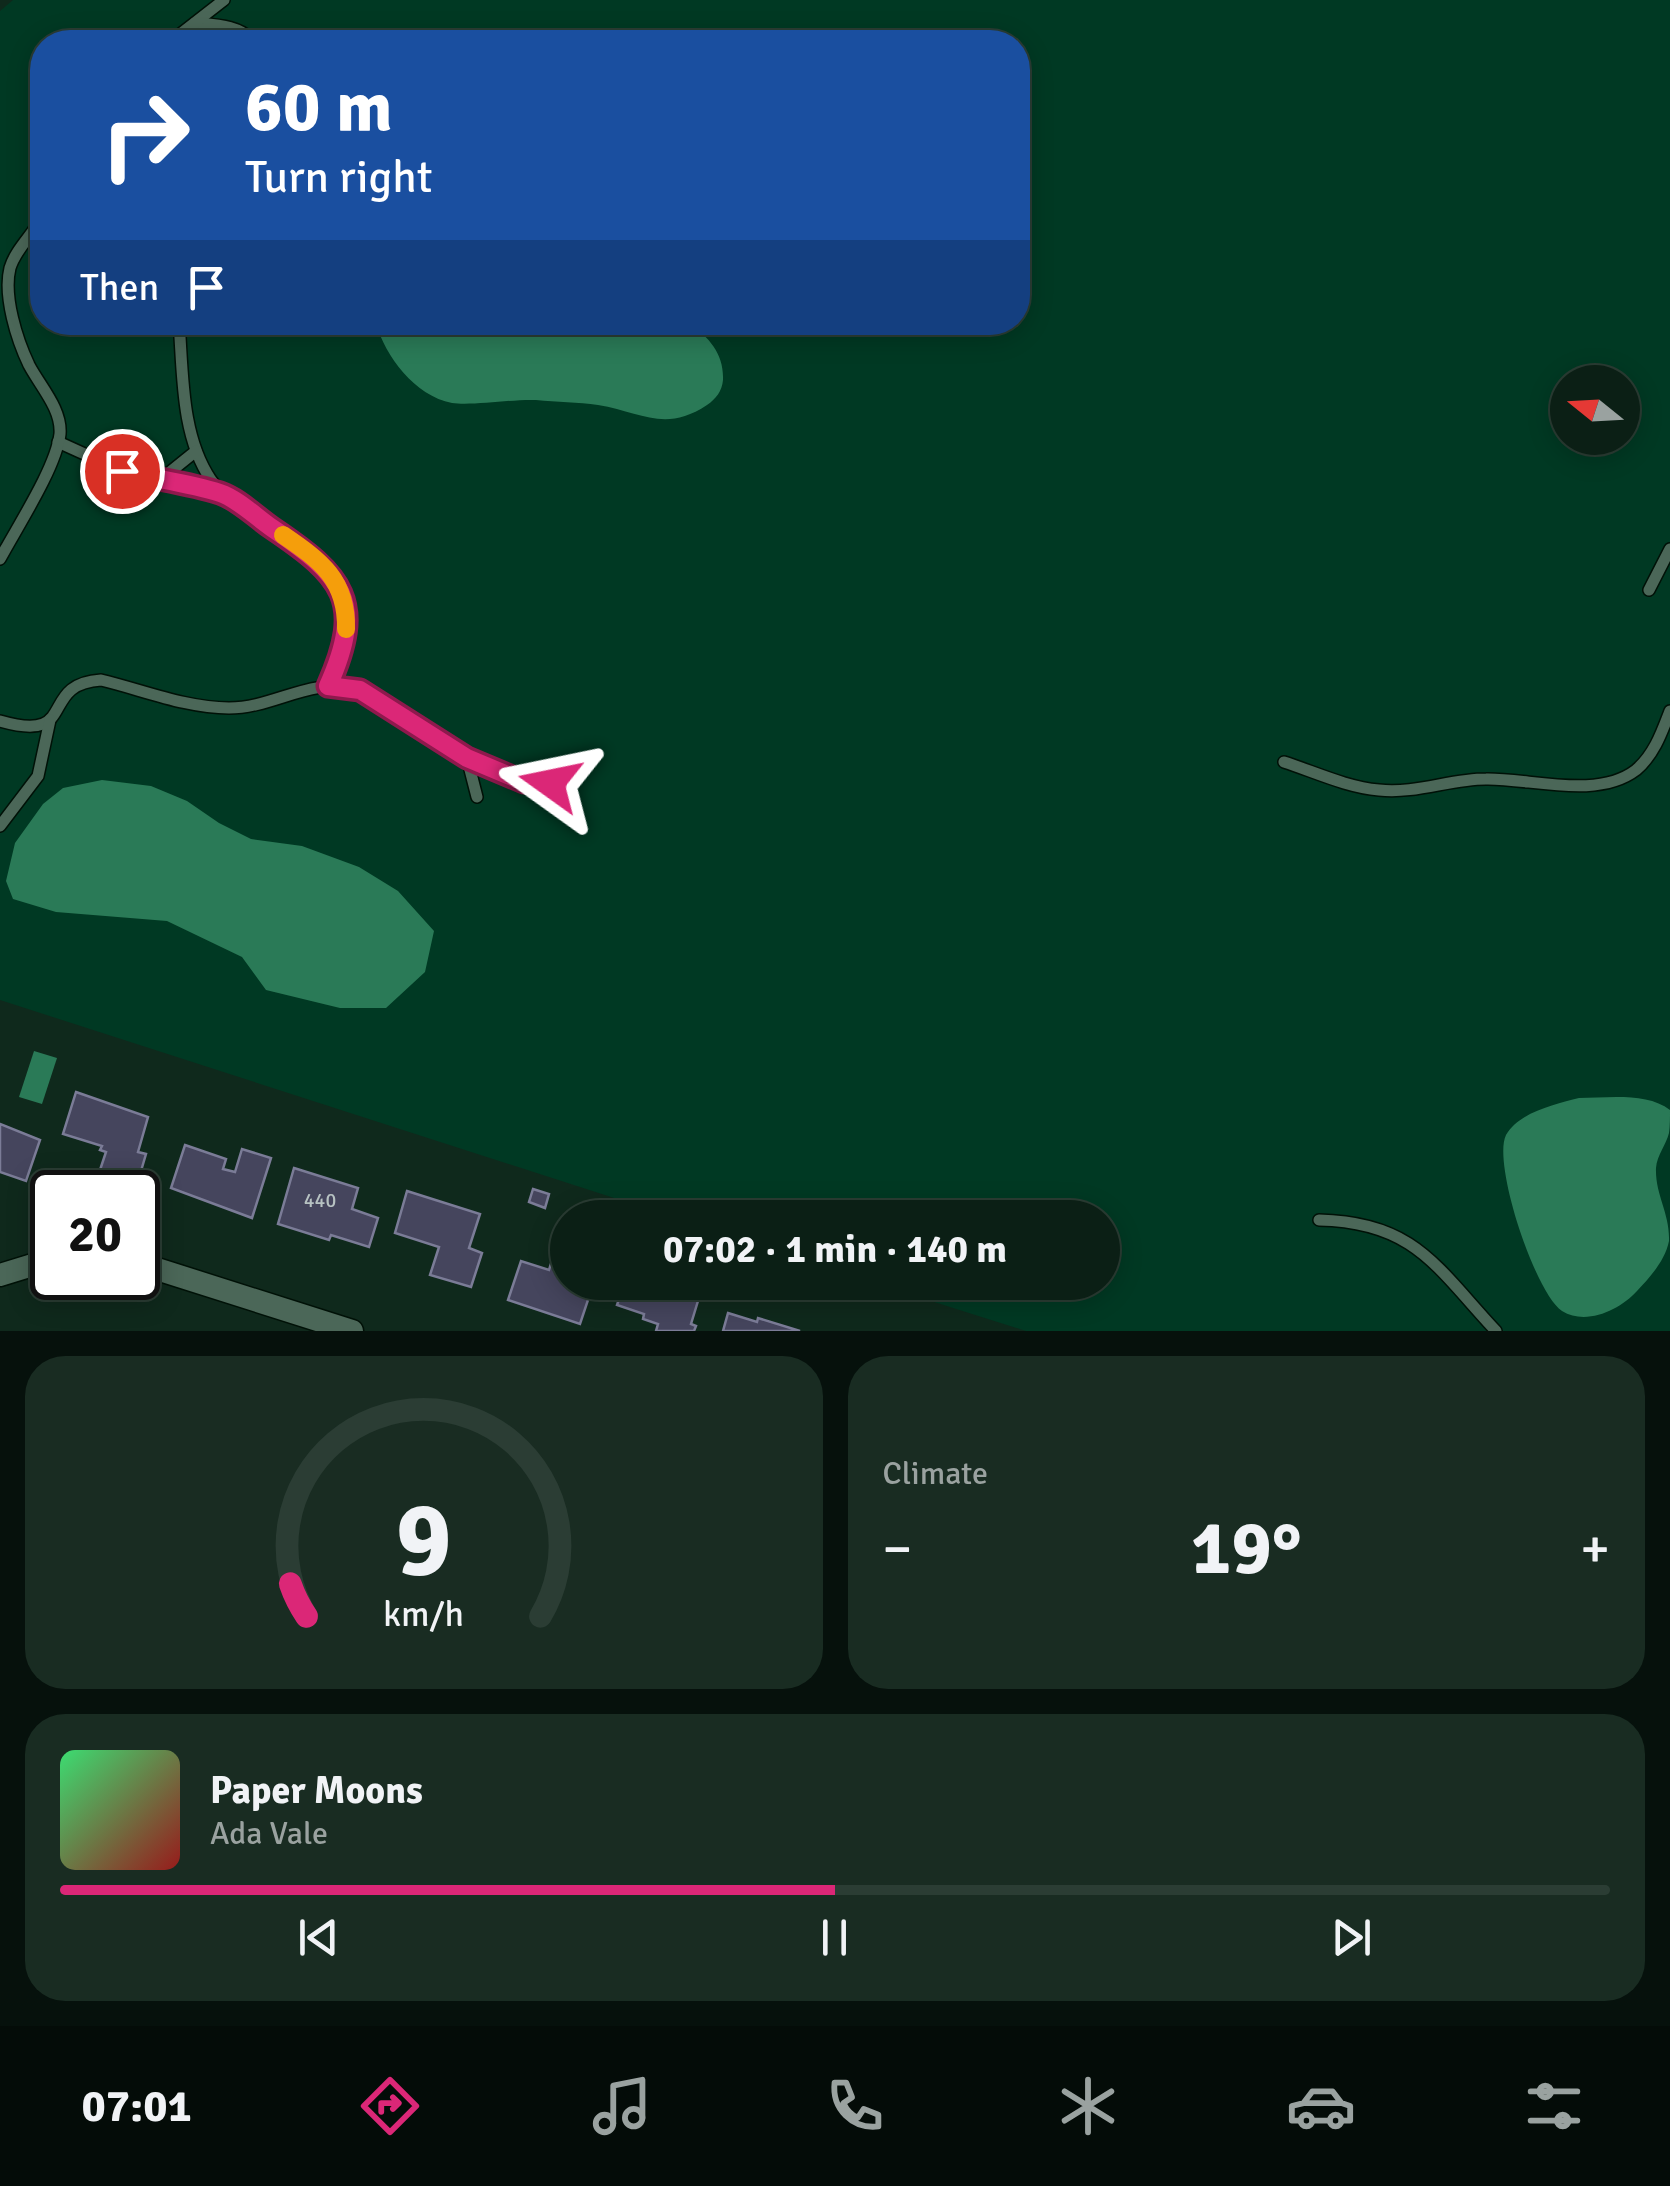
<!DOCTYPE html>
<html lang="en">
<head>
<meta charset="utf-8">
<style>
  body { margin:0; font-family:Signika,sans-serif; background:#192c22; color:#f1f3f6; height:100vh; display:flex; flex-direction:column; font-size:38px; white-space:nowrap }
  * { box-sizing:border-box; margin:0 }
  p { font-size:32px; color:#9aa2a0 }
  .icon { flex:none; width:55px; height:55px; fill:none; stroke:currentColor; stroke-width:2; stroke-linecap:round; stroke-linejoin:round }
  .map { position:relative; height:1331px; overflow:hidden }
  .drawer { display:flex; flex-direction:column; gap:25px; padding:25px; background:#06110c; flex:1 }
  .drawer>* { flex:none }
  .banner { position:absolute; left:30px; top:30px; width:1000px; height:305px; border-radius:40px; box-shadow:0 5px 25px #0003,0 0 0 2px #2b3d34; background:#1a4fa0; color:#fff; overflow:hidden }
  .needle { width:65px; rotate:288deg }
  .tools { position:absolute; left:1550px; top:365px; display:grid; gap:20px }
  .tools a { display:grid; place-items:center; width:90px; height:90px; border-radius:50%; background:#0b1f15; box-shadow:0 5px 25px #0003,0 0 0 2px #2b3d34; font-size:50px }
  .speed { position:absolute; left:30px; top:1170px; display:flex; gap:20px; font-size:50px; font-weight:700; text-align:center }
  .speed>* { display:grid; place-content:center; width:130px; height:130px; border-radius:50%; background:#0b1f15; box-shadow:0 5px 25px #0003,0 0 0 2px #2b3d34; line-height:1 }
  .speed .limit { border:5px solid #111; border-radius:15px; background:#fff; color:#111 }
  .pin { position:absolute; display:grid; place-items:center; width:85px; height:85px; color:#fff; margin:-42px; border:5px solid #fff; border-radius:50%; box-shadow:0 2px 10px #0007 }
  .me { position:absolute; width:110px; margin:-55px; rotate:282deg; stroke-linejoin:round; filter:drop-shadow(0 0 8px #0008) }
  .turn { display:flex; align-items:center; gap:35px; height:210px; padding:0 50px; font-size:45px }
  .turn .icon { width:130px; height:130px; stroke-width:2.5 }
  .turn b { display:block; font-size:70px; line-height:85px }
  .then { display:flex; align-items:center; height:95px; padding:0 50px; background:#0003; gap:20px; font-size:38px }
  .big { font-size:75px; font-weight:800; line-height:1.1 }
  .drawer .card { flex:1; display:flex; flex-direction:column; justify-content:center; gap:15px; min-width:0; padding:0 35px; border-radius:40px; background:#192c22 }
  .drawer .dial { align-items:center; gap:0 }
  .dial svg { height:260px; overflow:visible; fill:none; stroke:#2b3d34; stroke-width:7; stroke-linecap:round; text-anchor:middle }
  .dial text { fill:#f1f3f6; stroke:none }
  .song { display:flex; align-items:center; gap:30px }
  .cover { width:120px; height:120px; border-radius:15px; background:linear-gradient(135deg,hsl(140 70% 55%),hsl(0 70% 35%)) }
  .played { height:10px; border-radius:5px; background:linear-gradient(90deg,#db2777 50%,#2b3d34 50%) }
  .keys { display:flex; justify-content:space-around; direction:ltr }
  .heat { display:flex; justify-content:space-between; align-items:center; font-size:55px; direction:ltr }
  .drawer .tiles { flex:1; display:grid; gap:25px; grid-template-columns:1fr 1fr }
  .card:last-child { grid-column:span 2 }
  .trip { position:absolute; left:550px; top:1200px; width:570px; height:100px; border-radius:50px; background:#0b1f15; box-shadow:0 5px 25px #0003,0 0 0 2px #2b3d34; font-weight:800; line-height:100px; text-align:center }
  .tabs { display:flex; height:160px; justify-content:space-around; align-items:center; background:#040c08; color:#9aa2a0 }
  .tabs .icon { width:70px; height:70px }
  .tabs .active { color:#db2777 }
  .tabs b { font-size:45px; color:#f1f3f6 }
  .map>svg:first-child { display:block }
  .green { fill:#003923; fill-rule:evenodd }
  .water { fill:#2a7a57 }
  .building { fill:#45455d; stroke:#7b7c97; stroke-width:2.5 }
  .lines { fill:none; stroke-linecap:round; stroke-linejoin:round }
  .service-casing { stroke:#001107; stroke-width:14 }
  .minor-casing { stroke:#001107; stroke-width:25 }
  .service { stroke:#4b6758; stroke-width:11 }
  .minor { stroke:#4b6758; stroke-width:22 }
  .route-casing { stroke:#8e194d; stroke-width:25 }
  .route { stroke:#db2777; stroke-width:18 }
  .slow { stroke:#f59e0b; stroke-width:18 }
  .labels { text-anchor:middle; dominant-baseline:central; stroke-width:10; stroke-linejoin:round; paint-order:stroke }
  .number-label { font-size:20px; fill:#b7c2c2 }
</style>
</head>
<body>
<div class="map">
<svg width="1670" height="1331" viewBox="0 0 1670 1331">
  <rect width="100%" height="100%" fill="#0f291c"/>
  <path class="green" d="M13,0H1670V1331H1026L874,1283L1102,1282V1218L673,1217L0,1000V11ZM42,42H1018V322H42ZM1568,382H1622V438H1568Z"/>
  <g class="water">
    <path d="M376,323H691C709,339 724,353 723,380C722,391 716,399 707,405C665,433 641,412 598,405C578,402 557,402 536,400C511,399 472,406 452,403C415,396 385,356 376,323Z"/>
    <path d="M102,780L151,786L187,801L219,823L251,839L302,846L359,867L398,891L434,931L425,972L386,1008H340L266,990L242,957L167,921L56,912L13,899L6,881L15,843L43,804L63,788Z"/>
    <path d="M34,1051L57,1058L42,1104L19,1097Z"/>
    <path d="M1579,1098C1607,1098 1647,1092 1670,1110C1670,1117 1670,1126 1669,1133C1666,1145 1657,1155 1656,1168C1655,1195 1670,1213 1669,1241C1665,1261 1650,1277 1637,1291C1620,1310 1586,1326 1562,1311C1535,1293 1492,1163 1506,1135C1519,1112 1556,1104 1579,1098Z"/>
  </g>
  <g class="building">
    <path d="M76,1092L148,1117L138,1152L146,1154L136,1188L98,1176L106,1152L100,1150L102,1146L63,1134Z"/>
    <path d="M0,1124L40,1140L26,1181L0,1172Z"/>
    <path d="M185,1145L226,1159L223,1169L235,1172L242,1149L271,1158L252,1218L171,1188Z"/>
    <path d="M294,1168L358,1188L352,1209L378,1218L369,1247L331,1235L329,1240L278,1224Z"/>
    <path d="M533,1189L549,1194L545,1208L529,1202Z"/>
    <path d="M407,1191L480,1214L469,1248L482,1253L471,1287L430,1275L439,1247L395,1233Z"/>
    <path d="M556,1247L568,1250V1282H594L580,1324L508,1300L521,1261L549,1270Z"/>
    <path d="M625,1282H675L701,1291L691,1324L696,1326L694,1331H656L658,1324L643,1319L644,1314L617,1305Z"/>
    <path d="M728,1313L757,1322L758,1318L800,1331H723Z"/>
  </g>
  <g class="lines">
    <g class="service-casing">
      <g id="service">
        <path d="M195,23C218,25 238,25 255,42"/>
        <path d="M170,42L224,0"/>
        <path d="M179,322C183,374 181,436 211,480C222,495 238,505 253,515C329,567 371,587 328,686"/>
        <path d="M58,442L122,471L221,494"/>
        <path d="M160,480L196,451"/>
        <path d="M0,559C17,527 56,468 60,434C62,409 40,386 29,365C17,340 3,296 10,268C16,248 34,234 42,216"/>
        <path d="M1649,590L1670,549"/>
        <path d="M0,721C80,744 37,684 101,680C143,690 186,708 229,708C274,708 310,677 356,689C381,695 442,742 467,758L477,797"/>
        <path d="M467,758L524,782L550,783"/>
        <path d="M1284,762C1315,772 1346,787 1379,790C1416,794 1450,779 1486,779C1529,778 1597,800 1636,770C1654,755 1662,732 1670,711"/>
        <path d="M0,826L38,776L50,720"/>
        <path d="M1319,1220C1415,1222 1437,1268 1496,1331"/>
      </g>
    </g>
    <g class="minor-casing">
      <g id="minor">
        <path d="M138,1263L352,1331"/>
        <path d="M0,1275L52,1259"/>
      </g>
    </g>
    <use href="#service" class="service"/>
    <use href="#minor" class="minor"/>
  </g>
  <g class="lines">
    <g class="route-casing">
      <path id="route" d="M122,471C154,479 189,483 220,493C238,499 256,517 272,528C343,576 366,601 328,686L360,690L467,758L524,782L550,783"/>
    </g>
    <use href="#route" class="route"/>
    <path class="slow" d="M283,535C321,561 347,580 346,629"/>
  </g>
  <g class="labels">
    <g class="number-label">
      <text x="320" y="1200">440</text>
    </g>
  </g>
</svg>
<div class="tools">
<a><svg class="needle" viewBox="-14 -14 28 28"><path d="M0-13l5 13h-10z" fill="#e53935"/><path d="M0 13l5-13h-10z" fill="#9aa2a0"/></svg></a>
</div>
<div class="speed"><div class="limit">20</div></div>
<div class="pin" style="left:122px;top:471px;background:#d93025"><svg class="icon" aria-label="arrive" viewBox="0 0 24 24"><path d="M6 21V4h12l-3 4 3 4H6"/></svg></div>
<svg class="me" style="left:550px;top:783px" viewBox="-20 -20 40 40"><path d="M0-17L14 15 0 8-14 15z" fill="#db2777" stroke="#fff" stroke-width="4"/></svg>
<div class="trip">07:02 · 1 min · 140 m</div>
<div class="banner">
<div class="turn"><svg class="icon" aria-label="right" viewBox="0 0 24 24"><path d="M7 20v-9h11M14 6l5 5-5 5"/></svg><div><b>60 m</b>Turn right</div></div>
<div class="then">Then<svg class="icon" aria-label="arrive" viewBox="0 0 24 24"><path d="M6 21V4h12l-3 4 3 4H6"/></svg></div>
</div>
</div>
<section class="drawer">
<div class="tiles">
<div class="card dial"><svg viewBox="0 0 100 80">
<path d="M14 69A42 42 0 1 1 86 69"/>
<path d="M14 69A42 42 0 0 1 9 59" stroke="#db2777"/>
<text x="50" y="56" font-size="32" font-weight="700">9</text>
<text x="50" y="72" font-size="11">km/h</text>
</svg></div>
<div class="card"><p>Climate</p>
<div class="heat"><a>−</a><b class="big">19°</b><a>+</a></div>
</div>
<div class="card">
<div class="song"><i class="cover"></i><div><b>Paper Moons</b><p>Ada Vale</p></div></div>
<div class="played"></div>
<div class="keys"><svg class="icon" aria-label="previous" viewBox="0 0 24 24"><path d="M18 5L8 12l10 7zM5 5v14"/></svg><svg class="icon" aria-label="pause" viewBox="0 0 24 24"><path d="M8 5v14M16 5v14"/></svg><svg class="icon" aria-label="next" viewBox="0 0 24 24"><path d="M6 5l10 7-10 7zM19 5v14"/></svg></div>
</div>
</div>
</section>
<nav class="tabs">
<b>07:01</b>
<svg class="icon active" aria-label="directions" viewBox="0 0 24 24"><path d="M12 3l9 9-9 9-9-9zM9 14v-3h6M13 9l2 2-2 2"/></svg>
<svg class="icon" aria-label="music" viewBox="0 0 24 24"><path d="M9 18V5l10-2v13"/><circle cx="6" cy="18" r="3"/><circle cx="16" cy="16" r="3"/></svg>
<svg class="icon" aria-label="phone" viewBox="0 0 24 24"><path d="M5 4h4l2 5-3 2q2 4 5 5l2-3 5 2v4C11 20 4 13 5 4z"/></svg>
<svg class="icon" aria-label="climate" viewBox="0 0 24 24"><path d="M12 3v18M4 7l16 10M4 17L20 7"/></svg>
<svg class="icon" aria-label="car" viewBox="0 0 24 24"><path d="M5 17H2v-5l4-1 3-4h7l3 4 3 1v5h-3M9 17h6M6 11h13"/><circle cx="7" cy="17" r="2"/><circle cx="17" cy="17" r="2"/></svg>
<svg class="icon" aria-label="filters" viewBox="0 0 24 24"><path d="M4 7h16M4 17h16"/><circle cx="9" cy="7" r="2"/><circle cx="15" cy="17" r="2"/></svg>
</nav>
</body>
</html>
